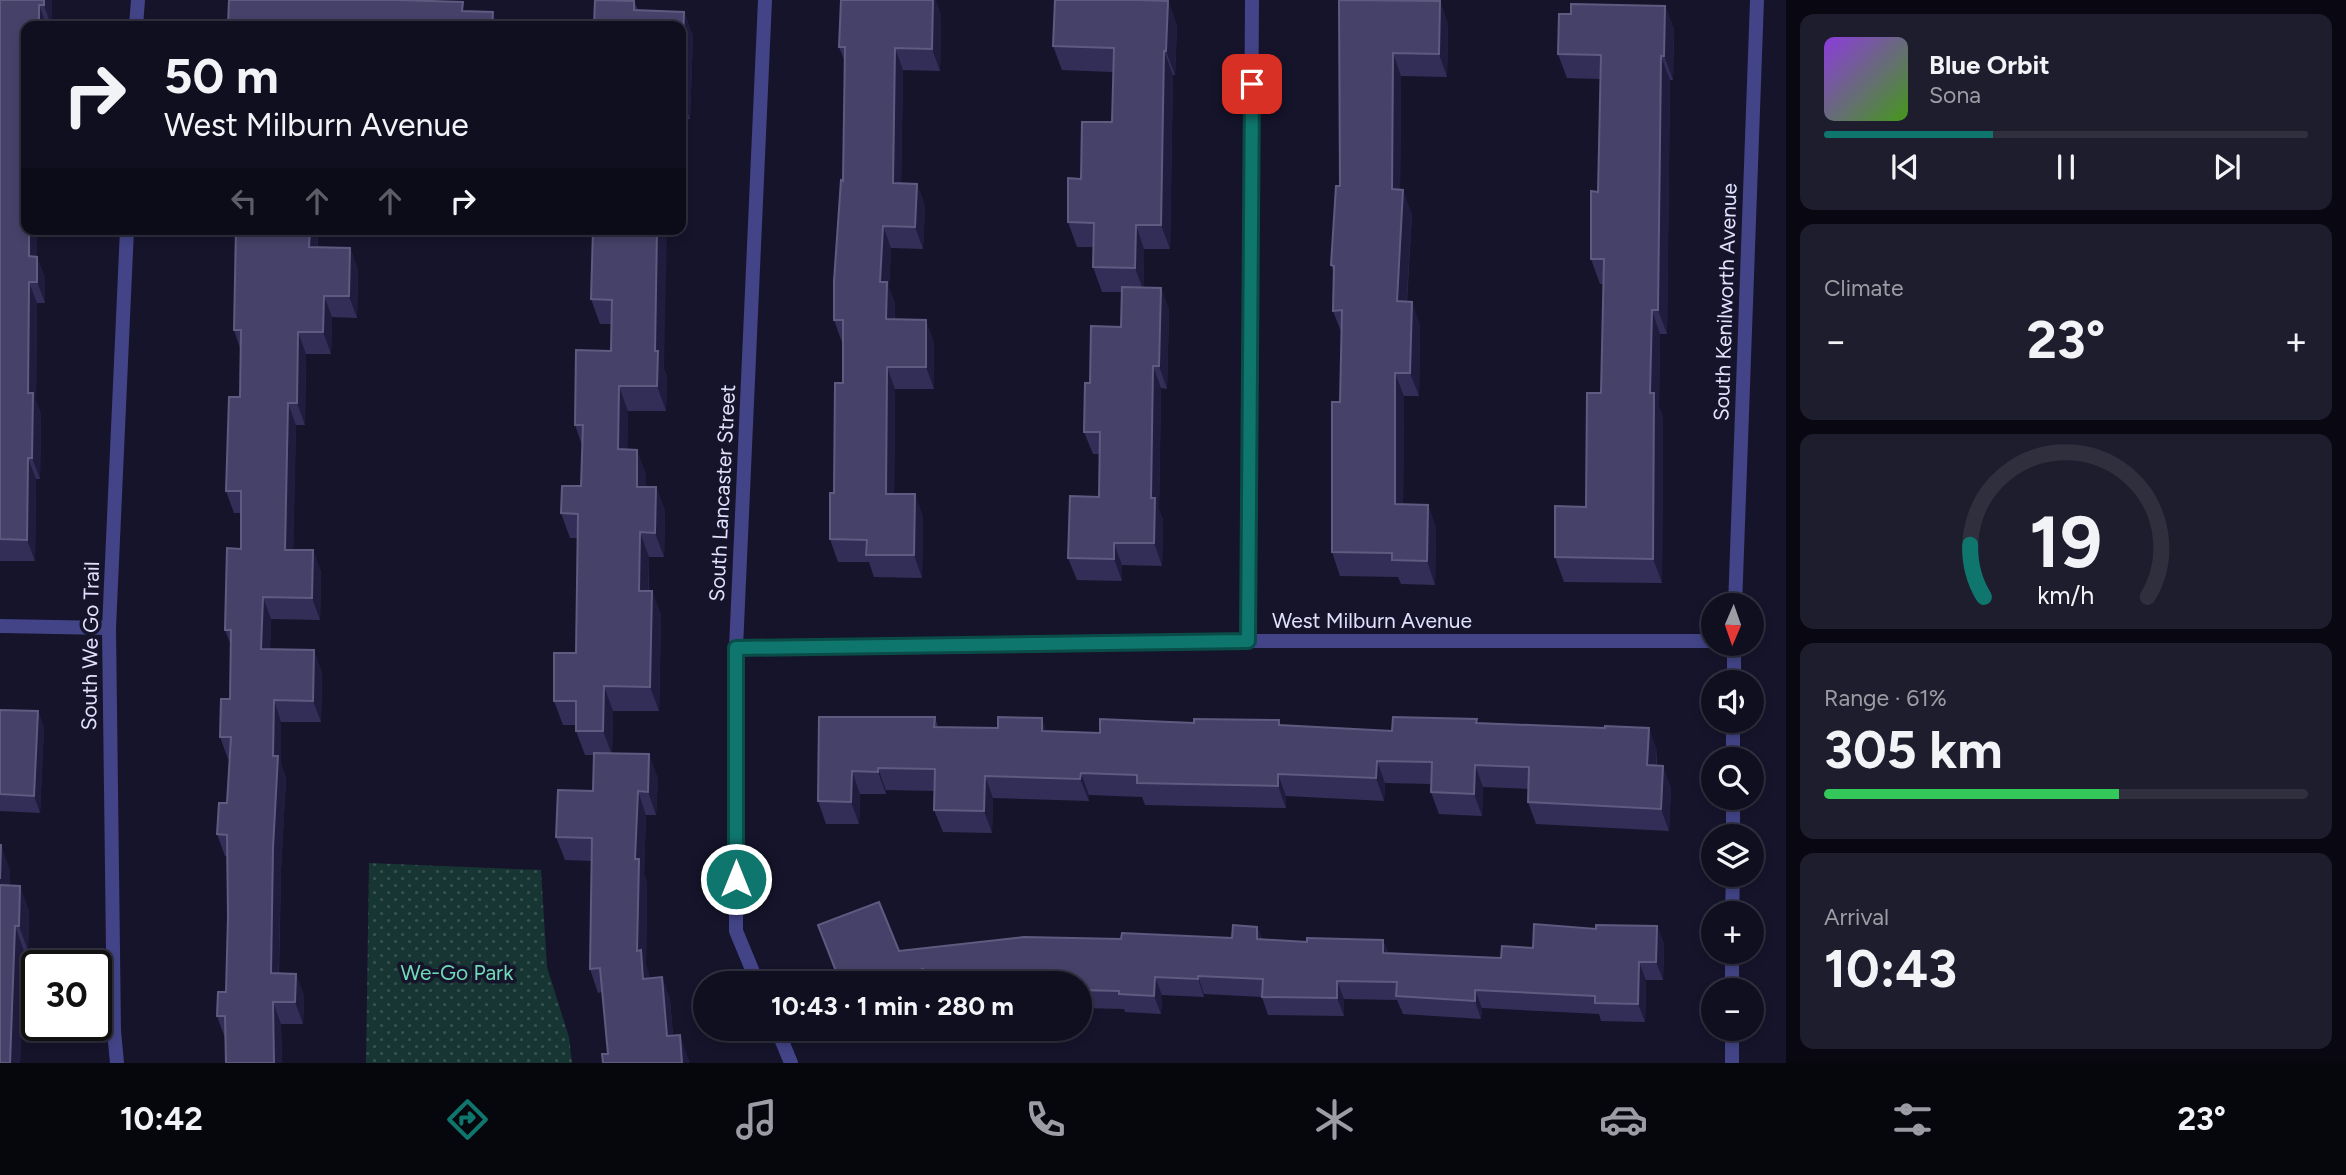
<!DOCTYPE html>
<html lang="en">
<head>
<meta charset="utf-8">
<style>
  body { margin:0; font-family:Figtree,sans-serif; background:#1e1d2d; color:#f1f3f6; height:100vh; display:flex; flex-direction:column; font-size:26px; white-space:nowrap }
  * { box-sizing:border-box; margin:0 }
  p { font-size:23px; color:#9c9ca5 }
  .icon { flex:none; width:38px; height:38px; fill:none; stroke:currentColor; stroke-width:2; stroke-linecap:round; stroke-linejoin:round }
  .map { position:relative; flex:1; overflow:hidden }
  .panel { display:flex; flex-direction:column; gap:14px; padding:14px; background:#090812; width:560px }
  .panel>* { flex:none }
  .hud { position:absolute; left:21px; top:21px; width:665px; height:214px; border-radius:14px; box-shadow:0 4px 10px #0003,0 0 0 2px #302f3e; background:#100f20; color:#f1f3f6; overflow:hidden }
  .needle { width:46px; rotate:182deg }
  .tools { position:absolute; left:1701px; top:593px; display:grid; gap:14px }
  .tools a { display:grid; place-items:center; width:63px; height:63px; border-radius:50%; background:#100f20; box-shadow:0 4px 10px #0003,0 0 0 2px #302f3e; font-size:35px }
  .speed { position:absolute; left:21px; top:950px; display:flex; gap:14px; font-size:35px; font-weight:700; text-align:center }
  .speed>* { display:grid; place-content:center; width:91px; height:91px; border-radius:50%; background:#100f20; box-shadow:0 4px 10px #0003,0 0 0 2px #302f3e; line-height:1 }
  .speed .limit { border:4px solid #111; border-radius:10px; background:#fff; color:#111 }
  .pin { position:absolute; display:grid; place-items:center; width:60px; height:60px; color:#fff; margin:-30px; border-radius:14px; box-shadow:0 4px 10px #0006 }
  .me { position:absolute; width:77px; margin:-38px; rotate:0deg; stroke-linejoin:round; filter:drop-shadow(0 0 5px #0008) }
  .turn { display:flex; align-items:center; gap:24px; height:147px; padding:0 28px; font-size:32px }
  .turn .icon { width:91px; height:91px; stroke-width:2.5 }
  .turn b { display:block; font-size:49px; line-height:60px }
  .lanes { display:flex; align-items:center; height:66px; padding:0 28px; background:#0003; justify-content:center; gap:35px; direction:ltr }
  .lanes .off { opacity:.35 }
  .big { font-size:52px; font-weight:700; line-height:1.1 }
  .panel .tile { flex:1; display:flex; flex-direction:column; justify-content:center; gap:10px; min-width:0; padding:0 24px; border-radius:14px; background:#1e1d2d }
  .panel .dial { align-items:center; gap:0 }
  .dial svg { height:182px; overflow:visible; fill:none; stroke:#302f3e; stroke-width:7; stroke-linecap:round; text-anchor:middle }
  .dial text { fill:#f1f3f6; stroke:none }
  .song { display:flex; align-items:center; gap:21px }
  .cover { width:84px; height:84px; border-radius:10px; background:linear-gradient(135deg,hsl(270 70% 55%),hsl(100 70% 35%)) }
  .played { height:7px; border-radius:4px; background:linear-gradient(90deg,#0f766e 35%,#302f3e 35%) }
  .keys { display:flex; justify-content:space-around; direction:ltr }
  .heat { display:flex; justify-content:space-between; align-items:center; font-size:38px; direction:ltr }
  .charge { height:10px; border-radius:5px; background:linear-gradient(90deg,#34c759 61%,#302f3e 0) }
  .trip { position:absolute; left:693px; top:971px; width:399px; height:70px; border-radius:35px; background:#100f20; box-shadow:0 4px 10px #0003,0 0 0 2px #302f3e; font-weight:700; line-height:70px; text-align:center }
  .tab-bar { display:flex; height:112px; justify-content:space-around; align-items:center; background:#06060d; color:#9c9ca5 }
  .tab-bar .icon { width:49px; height:49px }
  .tab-bar .on { color:#0f766e }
  .tab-bar b { font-size:32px; color:#f1f3f6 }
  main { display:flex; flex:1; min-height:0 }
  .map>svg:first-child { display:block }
  .park { fill:url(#park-dots) }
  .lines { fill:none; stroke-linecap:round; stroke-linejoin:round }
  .minor { stroke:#424487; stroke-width:14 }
  .wall { fill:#332e57 }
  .shaded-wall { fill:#201c3e }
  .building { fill:#464169; stroke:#5e5a80; stroke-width:2 }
  .route-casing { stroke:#0a4d48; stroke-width:18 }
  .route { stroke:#0f766e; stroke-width:12 }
  .labels { text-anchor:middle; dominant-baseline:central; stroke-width:7; stroke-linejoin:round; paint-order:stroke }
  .street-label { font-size:21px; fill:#e1e0fd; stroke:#16142b }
  .park-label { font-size:21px; fill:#6fdab7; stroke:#16142b }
</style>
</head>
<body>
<main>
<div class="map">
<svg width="1786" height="1063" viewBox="0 0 1786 1063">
  <defs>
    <pattern id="park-dots" width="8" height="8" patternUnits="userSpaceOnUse" patternTransform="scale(1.75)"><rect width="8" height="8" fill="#173532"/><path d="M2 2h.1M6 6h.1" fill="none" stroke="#385251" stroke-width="1.8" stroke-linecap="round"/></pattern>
  </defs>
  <rect width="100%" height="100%" fill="#16142b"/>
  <path class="park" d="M369,863L541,870L547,967L569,1037L572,1063H366Z"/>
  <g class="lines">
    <g class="minor">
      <path d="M136,26L138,0"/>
      <path d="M1735,606L1757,0"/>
      <path d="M0,626L109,628"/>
      <path d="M1248,641L1252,0"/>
      <path d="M736,648L1248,641H1713"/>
      <path d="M1734,682V644"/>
      <path d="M1733,760V721"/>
      <path d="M1733,836V798"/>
      <path d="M1732,914L1733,875"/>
      <path d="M758,984L736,931V648L765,0"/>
      <path d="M1732,990V952"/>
      <path d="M777,1029L791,1063"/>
      <path d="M117,1063L114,1031L109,628L127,229"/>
      <path d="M1732,1063V1029"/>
    </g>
  </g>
  <g class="wall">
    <path d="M0,0H52L51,26H26V229L45,278V303H37L36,401L41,415L40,479H36L35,561H0Z"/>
    <path d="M595,0L634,1L638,10L684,12L693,36L690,119H681V26H594Z"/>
    <path d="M1339,0L1440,1L1448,25L1447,77L1401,76L1400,190L1412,214L1407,302L1420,325L1419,396H1404L1403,504L1428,505L1436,528L1435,585L1401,584L1398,577L1340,576L1332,552L1340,402L1342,334L1333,311L1334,273L1331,265L1340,186Z"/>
    <path d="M1168,1L1177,26L1175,75H1173L1170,249H1144V288H1161L1169,310L1167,389L1161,388L1159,510L1163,520L1162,566L1122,565V581L1077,580L1068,558L1099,497L1100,454H1093L1084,432L1090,383L1121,327L1122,292H1102L1093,267V247H1077L1068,222L1081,179L1112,122L1113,72L1062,70L1053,46Z"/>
    <path d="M1665,6L1674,30L1673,80H1670L1667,334H1660L1659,407L1663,417L1662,583L1564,582L1555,557L1586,507L1601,393L1603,284H1600L1591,259L1598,192L1600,79L1567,78L1558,54L1571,14Z"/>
    <path d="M941,15L940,71L903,70L901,183L917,184L925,206L923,249L891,248L889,288L895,304V319L934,342V389H895L894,494L923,516L922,578L874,577L869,562H838L830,539L843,383V342H842L834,320L843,181L845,62L839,47Z"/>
    <path d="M233,229H318V247L350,248L358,270L357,318L332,317L331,354H306L305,425H296L293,550H313L321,572L320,620L271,619L270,649L322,672L321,722H281V764L286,778L281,870L279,974H296L304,996L303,1024H281L282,1063H226L225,1038L217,1016L226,992L228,916L227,856H225L217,834L227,803L230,759H228L220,737L230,699L231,645L225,630L241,549V513H234L226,491L240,397V348L234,330L235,236Z"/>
    <path d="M593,230L664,369L667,376L666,411H628L627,449L646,474V487H656L665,511L664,557H649V591H652L661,616L659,711H613L612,753L658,778L656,815H646L644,874L647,883L646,965L649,978L662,977L670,1000L673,1035L688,1058L689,1063H603L608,1054L602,992L598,993L590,969L592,861L565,860L556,837L593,791L594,755H585L576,731V725H563L554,701L576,653L578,538H570L561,513L581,486L582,445L575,425L611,351V324H600L591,299Z"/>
    <path d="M0,710L38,711L44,728L40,813L0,811Z"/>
    <path d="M819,717H935L938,727L1100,733L1194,723L1279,720L1281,726L1392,731L1478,723L1657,750V766L1671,788L1669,831L1536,824L1528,802L1529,789L1483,787L1482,816L1439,814L1431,792V784L1385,783L1384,801L1286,796V808L1145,805L1142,797L1089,795V801L993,798L992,833L943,832L934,810L935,791L886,790V794H860L859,824H826L818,801Z"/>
    <path d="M10,870V885L29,910L28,951H24L20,1063H0Z"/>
    <path d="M1657,926L1664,944L1663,980H1646L1645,1022L1601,1021L1599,1014L1482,1008L1481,1019L1403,1014L1397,1000L1344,999V1016L1268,1015L1262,997L1204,994V997L1162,995L1161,1014L1125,1012L1124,1009L1080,1008V984H840L899,951L1121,939L1232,938L1257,927L1262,939L1307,942L1383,940L1388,953L1501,958L1596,929Z"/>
  </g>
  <g class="shaded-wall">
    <path d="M44,0H52L51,26L44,5Z"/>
    <path d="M933,0H936L941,15L940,71L932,49Z"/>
    <path d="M1168,1L1177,26L1175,75L1166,51Z"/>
    <path d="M1440,1L1448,25L1447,77L1439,54Z"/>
    <path d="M39,5L47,26H39Z"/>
    <path d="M1665,6L1674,30L1673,80L1664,56Z"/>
    <path d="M493,12L498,26H492Z"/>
    <path d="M684,12L693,36L690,119L681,94Z"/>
    <path d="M895,48L903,70L901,205L893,183Z"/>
    <path d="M1164,51L1173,75L1170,249L1161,225Z"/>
    <path d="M1393,53L1401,76L1400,213L1392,189Z"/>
    <path d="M1661,56L1670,80L1667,334L1658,310Z"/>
    <path d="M917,184L925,206L923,249L915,227Z"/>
    <path d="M1403,190L1412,214L1405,325L1397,301Z"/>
    <path d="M1136,225L1144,249V292L1135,268Z"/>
    <path d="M883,226L891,248L889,288L895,304L894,341L886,319L880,282Z"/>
    <path d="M29,229H37V278L29,256Z"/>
    <path d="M310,229H318L317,269L309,247Z"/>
    <path d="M657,229H667L664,369L667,376L666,411L657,386L655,351Z"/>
    <path d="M350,248L358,270L357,318L349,296Z"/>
    <path d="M37,257L45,278V303L37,282Z"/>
    <path d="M29,282L37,303L36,401L41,415L40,479L32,458L28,393Z"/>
    <path d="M1161,288L1169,310L1167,389L1159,366Z"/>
    <path d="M324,296L332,317L331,354L323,332Z"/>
    <path d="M1412,302L1420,325L1419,396L1410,373Z"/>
    <path d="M1652,310L1660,334L1659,407L1663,417L1662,583L1653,559L1650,393Z"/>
    <path d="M926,320L934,342V389L926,367Z"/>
    <path d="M298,332L306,354L305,425L297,403Z"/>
    <path d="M1153,366L1161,388L1159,510L1163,520L1162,566L1154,543L1151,498Z"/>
    <path d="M887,367L895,389L894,516L886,494Z"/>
    <path d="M1395,373L1404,396L1403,528L1395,504Z"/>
    <path d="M619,386L628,411L627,474L618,449Z"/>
    <path d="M288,403L296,425L293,571L285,550Z"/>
    <path d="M637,450L646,474V511L637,487Z"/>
    <path d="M28,458L36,479L35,561L27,540Z"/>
    <path d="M656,487L665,511L664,557L655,533Z"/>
    <path d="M915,494L923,516L922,578L914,555Z"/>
    <path d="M1428,505L1436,528L1435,585L1427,561Z"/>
    <path d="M640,532L649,557L648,616L639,591Z"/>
    <path d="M1114,543L1122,565V581L1114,559Z"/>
    <path d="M313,550L321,572L320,620L312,598Z"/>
    <path d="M652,591L661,616L659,711L650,687Z"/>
    <path d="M263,597L271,619L269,671L261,649Z"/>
    <path d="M314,650L322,672L321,722L313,701Z"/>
    <path d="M604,686L613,711L612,755L603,731Z"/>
    <path d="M274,700L281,722V764L286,778L281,870L278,995L271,973Z"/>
    <path d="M38,711L44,728L40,813L34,796Z"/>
    <path d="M1042,718L1050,741L1042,731Z"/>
    <path d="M1649,728L1657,750L1655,787L1647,765Z"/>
    <path d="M649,754L658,778L656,815L648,792Z"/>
    <path d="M1377,761L1385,783L1384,801L1376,778Z"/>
    <path d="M1475,765L1483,787L1482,816L1474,794Z"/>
    <path d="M1663,766L1671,788L1669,831L1661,809Z"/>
    <path d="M878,768L886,790V794L878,772Z"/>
    <path d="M852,771L860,794L859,824L851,802Z"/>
    <path d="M1081,773L1089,795V801L1080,779Z"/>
    <path d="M1278,774L1286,796V808L1278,786Z"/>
    <path d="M985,776L993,798L992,833L984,811Z"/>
    <path d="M638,791L646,815L644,874L647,883L646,965L649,973L651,1002L643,979L637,951L635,859Z"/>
    <path d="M1,845L10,870L9,910L0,886Z"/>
    <path d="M20,886L29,910L28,951L19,926Z"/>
    <path d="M15,926L24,951L20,1063H10Z"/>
    <path d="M1657,926L1664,944L1663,980L1656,962Z"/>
    <path d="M1257,927L1264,945L1257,939Z"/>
    <path d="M1383,940L1389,958L1383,953Z"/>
    <path d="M1639,962L1646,980L1645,1022L1638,1004Z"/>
    <path d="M296,974L304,996L303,1024L295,1002Z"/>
    <path d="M1198,976L1204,994V997L1198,979Z"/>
    <path d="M662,977L670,1000L675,1059L667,1036Z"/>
    <path d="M1155,977L1162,995L1161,1014L1154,996Z"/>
    <path d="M1337,981L1344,999V1016L1337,998Z"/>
    <path d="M1475,990L1482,1008L1481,1019L1475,1001Z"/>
    <path d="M273,1002L281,1024L282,1063H274Z"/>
    <path d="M680,1035L688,1058L689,1063H682Z"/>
  </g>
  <g class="building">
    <path d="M0,0H44V5H39V26H26V229H29V256L37,257V282H29L28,393H33L32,458H28L27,540L0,539Z"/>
    <path d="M229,0H399L463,2L462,11L493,12L492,26H228Z"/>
    <path d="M595,0L634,1V10L684,12L681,94V26H594Z"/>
    <path d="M841,0H933L932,49L895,48L893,183L917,184L915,227L883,226L880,282H887L886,319L926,320V367H887L886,494H915L914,555H866L867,540L830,539V493H834L835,383H843V320H834V281L841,180L843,181L845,47H839Z"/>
    <path d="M1055,0H1138L1168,1L1166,51H1164L1161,225H1136L1135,268L1093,267L1094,223L1068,222V178L1081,179L1082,122H1112L1114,48L1053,46Z"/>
    <path d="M1339,0L1440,1L1439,54L1393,53L1392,189L1403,190L1397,301L1412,302L1410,373H1395V504L1428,505L1427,561L1392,560V553L1332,552V402H1340L1342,310L1333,311L1334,266L1331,265L1336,186H1340Z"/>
    <path d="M1571,4L1665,6L1664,56H1661L1658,310H1652L1650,393H1654L1653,559L1555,557V506L1586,507L1587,393H1601L1604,259H1591V191L1598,192L1601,55L1558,54L1559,14H1571Z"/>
    <path d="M236,229H310L309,247L350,248L349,296H324L323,332H298L297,403H288L285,550H313L312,598L263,597L261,649L314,650L313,701L274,700L273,756H278L273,848L271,973L296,974L295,1002H273L274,1063H226L225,1016H217L218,992H226L228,916L227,835L217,834L219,803H227L231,737H220L221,699H230L231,630H225L227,548L241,549V491H226L229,397H240L241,330H234Z"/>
    <path d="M602,229H657L655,351H658L657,386H619L618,449L637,450V487H656L655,533L640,532L639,591H652L650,687L604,686L603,731H576V701H554V653H576L578,514L561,513L562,486H581L583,425H575L576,350L611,351L612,300L591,299L593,230H602Z"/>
    <path d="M1122,287L1161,288L1159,366H1153L1151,498H1155L1154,543H1114V559L1068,558L1070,496L1099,497L1100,432H1084L1085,383H1090L1091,326L1121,327Z"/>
    <path d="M0,710L38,711L34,796L0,794Z"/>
    <path d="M819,717H935L934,727L998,728V717L1042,718V731L1100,733V719L1194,723V719L1279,720V725L1392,731L1393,717L1477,719L1476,723L1605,728V726L1649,728L1647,765L1663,766L1661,809L1528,802L1529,767L1475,765L1474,794L1431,792L1432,762L1377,761L1376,778L1278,774V786L1137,783V775L1081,773L1080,779L985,776L984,811L934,810L935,769L878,768V772L852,771L851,802L818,801Z"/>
    <path d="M594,753L649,754L648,792L638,791L635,859H639L637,951L641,950L643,979L662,977L667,1036L680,1035L682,1063H603L602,1054H608L600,968L590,969L592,838L556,837L558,790L593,791Z"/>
    <path d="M0,845H1L0,879Z"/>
    <path d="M0,885L20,886L19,926H15L10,1063H0Z"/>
    <path d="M879,902L899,951L1024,937L1121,939L1122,933L1232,938L1233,925L1257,927V939L1307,942V938L1383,940V953L1501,958L1502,946L1533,948L1534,924L1596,929V925L1657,926L1656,962H1639L1638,1004L1595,1003V996L1475,990V1001L1396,996L1397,982L1337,981V998L1262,997L1263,979L1198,976V979L1155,977L1154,996L1119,994V991L1080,990V984H1028V980L993,984H925L923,969L884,984H841L818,925Z"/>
  </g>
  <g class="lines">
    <g class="route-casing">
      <path id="route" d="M736,879V648L1248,641L1252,84"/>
    </g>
    <use href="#route" class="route"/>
  </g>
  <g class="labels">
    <g class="street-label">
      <text transform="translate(1725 302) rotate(-88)">South Kenilworth Avenue</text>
      <text transform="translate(722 493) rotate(-87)">South Lancaster Street</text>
      <text x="1372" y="620">West Milburn Avenue</text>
      <text transform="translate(90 646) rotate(-89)">South We Go Trail</text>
    </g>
    <g class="park-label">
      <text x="457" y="972">We-Go Park</text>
    </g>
  </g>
</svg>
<div class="tools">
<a><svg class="needle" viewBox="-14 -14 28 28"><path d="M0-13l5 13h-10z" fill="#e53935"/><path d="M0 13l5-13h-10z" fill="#9c9ca5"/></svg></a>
<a><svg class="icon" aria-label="sound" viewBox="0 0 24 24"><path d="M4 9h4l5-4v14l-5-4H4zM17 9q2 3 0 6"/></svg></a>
<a><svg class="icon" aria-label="search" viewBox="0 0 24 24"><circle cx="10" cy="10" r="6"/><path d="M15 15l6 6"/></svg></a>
<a><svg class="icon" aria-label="layers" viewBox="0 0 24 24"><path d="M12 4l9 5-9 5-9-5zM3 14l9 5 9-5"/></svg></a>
<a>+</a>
<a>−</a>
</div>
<div class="speed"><div class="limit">30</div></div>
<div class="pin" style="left:1252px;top:84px;background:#d93025"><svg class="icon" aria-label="arrive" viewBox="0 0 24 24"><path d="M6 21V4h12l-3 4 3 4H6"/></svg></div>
<svg class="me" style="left:736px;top:879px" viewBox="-20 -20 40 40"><circle r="17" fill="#0f766e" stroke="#fff" stroke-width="3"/><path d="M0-11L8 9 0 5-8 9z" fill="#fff"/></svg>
<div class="trip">10:43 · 1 min · 280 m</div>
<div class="hud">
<div class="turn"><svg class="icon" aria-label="right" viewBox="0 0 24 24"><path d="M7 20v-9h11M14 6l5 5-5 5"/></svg><div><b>50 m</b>West Milburn Avenue</div></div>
<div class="lanes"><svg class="icon off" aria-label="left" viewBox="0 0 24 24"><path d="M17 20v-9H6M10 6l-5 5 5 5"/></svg><svg class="icon off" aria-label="ahead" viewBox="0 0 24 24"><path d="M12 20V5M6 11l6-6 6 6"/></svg><svg class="icon off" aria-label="ahead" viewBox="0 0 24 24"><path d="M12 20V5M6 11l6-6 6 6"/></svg><svg class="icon" aria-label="right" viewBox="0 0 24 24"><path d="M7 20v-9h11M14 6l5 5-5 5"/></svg></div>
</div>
</div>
<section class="panel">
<div class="tile">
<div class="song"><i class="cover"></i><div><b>Blue Orbit</b><p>Sona</p></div></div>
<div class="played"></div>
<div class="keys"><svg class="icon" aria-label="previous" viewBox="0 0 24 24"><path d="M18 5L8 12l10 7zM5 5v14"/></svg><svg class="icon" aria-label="pause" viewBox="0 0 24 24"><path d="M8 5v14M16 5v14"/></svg><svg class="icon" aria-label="next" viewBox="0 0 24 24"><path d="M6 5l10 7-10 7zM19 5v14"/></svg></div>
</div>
<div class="tile"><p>Climate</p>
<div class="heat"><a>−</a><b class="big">23°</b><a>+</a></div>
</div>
<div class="tile dial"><svg viewBox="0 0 100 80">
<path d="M14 69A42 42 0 1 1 86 69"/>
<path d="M14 69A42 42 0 0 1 8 46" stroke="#0f766e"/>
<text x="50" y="56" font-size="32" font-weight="700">19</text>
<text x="50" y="72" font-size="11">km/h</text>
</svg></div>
<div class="tile"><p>Range · 61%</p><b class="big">305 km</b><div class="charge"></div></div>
<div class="tile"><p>Arrival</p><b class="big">10:43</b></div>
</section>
</main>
<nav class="tab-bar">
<b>10:42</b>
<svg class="icon on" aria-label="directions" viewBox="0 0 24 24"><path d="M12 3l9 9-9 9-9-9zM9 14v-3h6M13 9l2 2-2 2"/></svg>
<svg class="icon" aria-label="music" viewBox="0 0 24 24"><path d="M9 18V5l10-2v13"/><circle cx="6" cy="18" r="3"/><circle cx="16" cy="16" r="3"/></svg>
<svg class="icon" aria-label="phone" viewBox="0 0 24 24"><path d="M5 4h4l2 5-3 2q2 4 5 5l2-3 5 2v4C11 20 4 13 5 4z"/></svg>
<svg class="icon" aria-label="climate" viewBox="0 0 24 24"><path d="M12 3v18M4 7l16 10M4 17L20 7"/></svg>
<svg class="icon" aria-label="car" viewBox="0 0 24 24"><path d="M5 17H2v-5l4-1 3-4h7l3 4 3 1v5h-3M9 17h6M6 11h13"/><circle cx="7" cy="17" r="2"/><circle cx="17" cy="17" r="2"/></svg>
<svg class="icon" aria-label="filters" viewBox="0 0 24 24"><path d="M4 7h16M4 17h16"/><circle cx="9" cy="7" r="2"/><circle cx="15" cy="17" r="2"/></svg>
<b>23°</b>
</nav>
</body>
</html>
